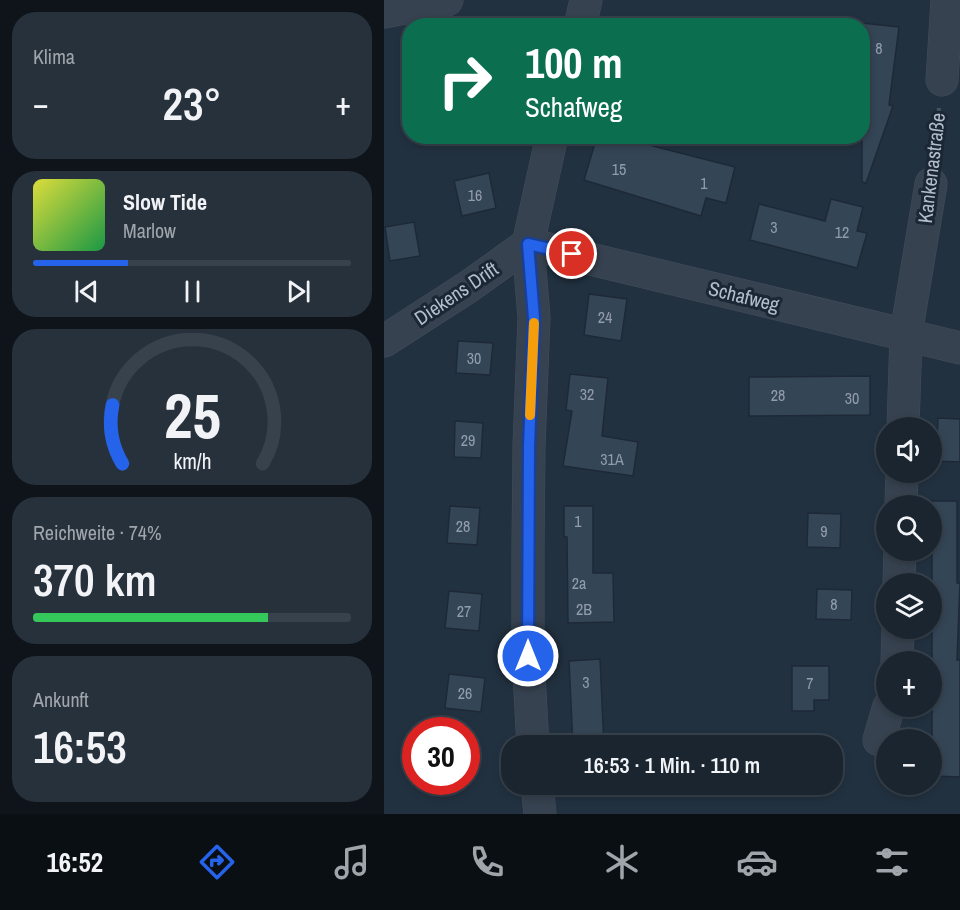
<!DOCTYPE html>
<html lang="de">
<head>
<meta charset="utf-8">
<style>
  body { margin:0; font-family:"Archivo Narrow",sans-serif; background:#27313c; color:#f1f3f6; height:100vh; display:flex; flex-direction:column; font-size:22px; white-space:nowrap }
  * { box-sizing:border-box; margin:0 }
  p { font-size:20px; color:#9fa5ab }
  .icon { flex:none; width:33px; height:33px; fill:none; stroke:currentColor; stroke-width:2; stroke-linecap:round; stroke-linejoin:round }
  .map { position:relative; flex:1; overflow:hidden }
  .side { display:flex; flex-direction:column; gap:12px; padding:12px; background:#0e141a; width:384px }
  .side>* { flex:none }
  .banner { position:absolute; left:18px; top:18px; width:468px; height:126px; border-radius:24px; box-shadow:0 3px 9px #0003,0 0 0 2px #38424c; background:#0b6e4f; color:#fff; overflow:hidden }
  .controls { position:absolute; left:492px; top:417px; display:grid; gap:12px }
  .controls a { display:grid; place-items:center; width:66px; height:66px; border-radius:50%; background:#1a2530; box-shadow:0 3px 9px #0003,0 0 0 2px #38424c; font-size:30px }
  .speed { position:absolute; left:18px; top:717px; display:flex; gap:12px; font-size:30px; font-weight:700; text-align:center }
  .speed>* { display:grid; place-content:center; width:78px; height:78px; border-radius:50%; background:#1a2530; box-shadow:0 3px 9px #0003,0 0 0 2px #38424c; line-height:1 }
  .speed .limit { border:9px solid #d22; background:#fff; color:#111 }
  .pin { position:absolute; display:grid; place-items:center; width:51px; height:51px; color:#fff; margin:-26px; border:3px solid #fff; border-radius:50%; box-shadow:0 2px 6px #0007 }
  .me { position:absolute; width:66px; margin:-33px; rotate:0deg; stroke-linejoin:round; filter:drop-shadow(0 0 4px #0008) }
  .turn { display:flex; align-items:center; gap:21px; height:126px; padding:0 24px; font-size:27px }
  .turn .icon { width:78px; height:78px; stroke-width:2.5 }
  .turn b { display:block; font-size:42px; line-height:51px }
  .big { font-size:45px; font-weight:600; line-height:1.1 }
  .side .tile { flex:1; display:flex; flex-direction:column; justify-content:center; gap:9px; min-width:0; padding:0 21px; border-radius:24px; background:#27313c }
  .side .dial { align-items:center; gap:0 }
  .dial svg { height:156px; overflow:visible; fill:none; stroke:#38424c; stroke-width:7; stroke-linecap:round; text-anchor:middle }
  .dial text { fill:#f1f3f6; stroke:none }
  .song { display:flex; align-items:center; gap:18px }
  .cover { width:72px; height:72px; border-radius:9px; background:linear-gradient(135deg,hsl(60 70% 55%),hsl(140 70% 35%)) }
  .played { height:6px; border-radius:3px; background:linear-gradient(90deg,#2563eb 30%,#38424c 30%) }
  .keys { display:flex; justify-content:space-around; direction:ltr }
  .heat { display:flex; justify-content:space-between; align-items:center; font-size:33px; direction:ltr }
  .charge { height:9px; border-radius:4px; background:linear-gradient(90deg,#34c759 74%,#38424c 0) }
  .trip { position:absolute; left:117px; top:735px; width:342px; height:60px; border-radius:24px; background:#1a2530; box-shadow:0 3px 9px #0003,0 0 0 2px #38424c; font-weight:600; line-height:60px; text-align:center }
  .tabs { display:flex; height:96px; justify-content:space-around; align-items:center; background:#0a0f13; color:#9fa5ab }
  .tabs .icon { width:42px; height:42px }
  .tabs .on { color:#2563eb }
  .tabs b { font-size:27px; color:#f1f3f6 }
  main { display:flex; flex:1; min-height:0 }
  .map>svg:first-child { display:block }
  .building { fill:#344556; stroke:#1e2937; stroke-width:1.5 }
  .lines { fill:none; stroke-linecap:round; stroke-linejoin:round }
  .street-casing { stroke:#434e5c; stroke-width:33 }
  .path { stroke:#3e5859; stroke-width:4; stroke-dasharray:4.5 4.5; stroke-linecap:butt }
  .street { stroke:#374250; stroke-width:32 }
  .route-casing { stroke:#184099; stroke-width:15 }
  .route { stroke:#2563eb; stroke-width:10 }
  .slow { stroke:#f59e0b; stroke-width:10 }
  .labels { text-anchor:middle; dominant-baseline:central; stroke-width:6; stroke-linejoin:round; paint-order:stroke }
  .number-label { font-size:16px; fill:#919dac }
  .street-label { font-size:20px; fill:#b3bdcb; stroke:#1c2735 }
</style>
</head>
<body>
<main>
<section class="side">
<div class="tile"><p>Klima</p>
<div class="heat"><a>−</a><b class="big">23°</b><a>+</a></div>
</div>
<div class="tile">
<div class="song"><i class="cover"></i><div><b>Slow Tide</b><p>Marlow</p></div></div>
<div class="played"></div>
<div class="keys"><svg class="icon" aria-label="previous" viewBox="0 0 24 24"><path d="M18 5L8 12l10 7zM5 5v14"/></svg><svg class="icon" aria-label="pause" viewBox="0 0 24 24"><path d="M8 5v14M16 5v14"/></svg><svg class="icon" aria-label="next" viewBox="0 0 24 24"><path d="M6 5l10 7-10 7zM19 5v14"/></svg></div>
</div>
<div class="tile dial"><svg viewBox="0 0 100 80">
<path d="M14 69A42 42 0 1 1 86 69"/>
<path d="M14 69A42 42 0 0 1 9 39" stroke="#2563eb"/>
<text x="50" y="56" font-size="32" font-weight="700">25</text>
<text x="50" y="72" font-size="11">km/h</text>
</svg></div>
<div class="tile"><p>Reichweite · 74%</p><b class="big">370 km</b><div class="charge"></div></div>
<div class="tile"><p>Ankunft</p><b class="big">16:53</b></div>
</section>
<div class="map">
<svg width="576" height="814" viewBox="0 0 576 814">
  <rect width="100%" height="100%" fill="#223140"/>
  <g class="building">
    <path d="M478,23L515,27L505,105L509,106L482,183L478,182Z"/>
    <path d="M213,136H263L261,144L351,167L342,203L322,198L317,216L200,180Z"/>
    <path d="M105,173L112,208L78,216L70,181Z"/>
    <path d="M447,199L479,207L473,231L483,233L473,268L366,240L375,204L441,221Z"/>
    <path d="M30,222L36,256L6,261L1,227Z"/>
    <path d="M205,294L243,299L237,341L200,335Z"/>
    <path d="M74,341L109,343L106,375L72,373Z"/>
    <path d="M186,374L224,378L218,436L254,442L249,476L179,466L188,411L182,410Z"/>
    <path d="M486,376V415L365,416V377Z"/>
    <path d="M554,418L576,419V462L552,461Z"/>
    <path d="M71,421L99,423L97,458L70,457Z"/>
    <path d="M548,501H573V583H576L573,660H576V777L548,776Z"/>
    <path d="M66,506L96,508L93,545L63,543Z"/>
    <path d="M180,506H209V573H229L230,622L184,623L183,537H180Z"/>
    <path d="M424,513L457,514L456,548L423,547Z"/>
    <path d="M433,589L468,590L467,620L432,619Z"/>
    <path d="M65,591L98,594L95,631L61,628Z"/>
    <path d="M216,659L220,746H189L185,661Z"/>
    <path d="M408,666H445V700H430V711H408Z"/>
    <path d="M65,674L101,678L97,712L61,708Z"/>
    <rect x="351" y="738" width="46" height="8"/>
  </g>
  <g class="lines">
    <g class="street-casing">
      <g id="street">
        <path d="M0,12L63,0"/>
        <path d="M196,26L202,0"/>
        <path d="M558,80L563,0"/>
        <path d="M144,244L576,348"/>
        <path d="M0,341L84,287L144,244"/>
        <path d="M519,428L522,334L547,184"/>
        <path d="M517,506L518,472"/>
        <path d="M515,584L516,550"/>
        <path d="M513,662L514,628"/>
        <path d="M495,740L505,706"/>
        <path d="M149,746L144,656V547L145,446L150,318L144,244L168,136"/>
        <path d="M153,784L156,814"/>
      </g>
    </g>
    <path class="path" d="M550,157L555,108"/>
    <use href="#street" class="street"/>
  </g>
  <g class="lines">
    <g class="route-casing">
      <path id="route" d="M144,656L145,446L150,318L144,244L188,254"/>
    </g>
    <use href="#route" class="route"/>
    <path class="slow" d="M146,415L150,323"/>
  </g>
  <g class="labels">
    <g class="number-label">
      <text x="495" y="48">8</text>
      <text x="235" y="169">15</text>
      <text x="320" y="183">1</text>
      <text x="91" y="195">16</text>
      <text x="390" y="227">3</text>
      <text x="458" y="232">12</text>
      <text x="221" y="317">24</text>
      <text x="90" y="358">30</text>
      <text x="203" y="394">32</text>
      <text x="394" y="395">28</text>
      <text x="468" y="398">30</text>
      <text x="84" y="440">29</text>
      <text x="228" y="459">31A</text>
      <text x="194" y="521">1</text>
      <text x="79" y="526">28</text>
      <text x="440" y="531">9</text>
      <text x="195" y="583">2a</text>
      <text x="450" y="604">8</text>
      <text x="200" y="609">2B</text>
      <text x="80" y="611">27</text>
      <text x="202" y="682">3</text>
      <text x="426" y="683">7</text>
      <text x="81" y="693">26</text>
    </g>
    <g class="street-label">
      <text transform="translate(547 168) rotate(-83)">Kankenastraße</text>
      <text transform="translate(72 293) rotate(-34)">Diekens Drift</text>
      <text transform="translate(360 296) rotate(14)">Schafweg</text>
    </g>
  </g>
</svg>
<div class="controls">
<a><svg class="icon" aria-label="sound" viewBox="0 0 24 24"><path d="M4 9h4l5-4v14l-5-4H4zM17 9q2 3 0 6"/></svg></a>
<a><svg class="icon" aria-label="search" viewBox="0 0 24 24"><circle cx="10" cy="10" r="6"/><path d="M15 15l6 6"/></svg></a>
<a><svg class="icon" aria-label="layers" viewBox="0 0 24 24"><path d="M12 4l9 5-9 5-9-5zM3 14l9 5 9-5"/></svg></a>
<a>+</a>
<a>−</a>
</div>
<div class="speed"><div class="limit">30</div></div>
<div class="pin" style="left:188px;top:254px;background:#d93025"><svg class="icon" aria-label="arrive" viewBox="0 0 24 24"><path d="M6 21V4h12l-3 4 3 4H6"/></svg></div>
<svg class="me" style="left:144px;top:656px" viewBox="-20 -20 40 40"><circle r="17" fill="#2563eb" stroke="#fff" stroke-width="3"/><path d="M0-11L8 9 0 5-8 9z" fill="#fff"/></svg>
<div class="trip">16:53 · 1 Min. · 110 m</div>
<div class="banner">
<div class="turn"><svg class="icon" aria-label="right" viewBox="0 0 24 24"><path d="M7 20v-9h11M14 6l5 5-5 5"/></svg><div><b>100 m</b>Schafweg</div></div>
</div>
</div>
</main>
<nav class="tabs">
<b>16:52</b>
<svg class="icon on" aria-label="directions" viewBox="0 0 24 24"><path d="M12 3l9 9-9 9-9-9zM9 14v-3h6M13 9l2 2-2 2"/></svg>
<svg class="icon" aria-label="music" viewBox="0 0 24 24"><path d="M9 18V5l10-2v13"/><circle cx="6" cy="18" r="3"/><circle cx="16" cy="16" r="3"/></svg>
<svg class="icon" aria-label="phone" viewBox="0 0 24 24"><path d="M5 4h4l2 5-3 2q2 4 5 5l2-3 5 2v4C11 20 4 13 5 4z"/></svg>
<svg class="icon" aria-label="climate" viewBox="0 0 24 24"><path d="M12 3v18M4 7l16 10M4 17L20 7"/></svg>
<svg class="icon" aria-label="car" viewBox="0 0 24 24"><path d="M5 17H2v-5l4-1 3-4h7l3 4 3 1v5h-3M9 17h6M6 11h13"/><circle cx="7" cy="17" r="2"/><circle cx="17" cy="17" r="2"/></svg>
<svg class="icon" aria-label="filters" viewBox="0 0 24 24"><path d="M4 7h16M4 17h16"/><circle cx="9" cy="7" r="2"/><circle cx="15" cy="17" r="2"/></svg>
</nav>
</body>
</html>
